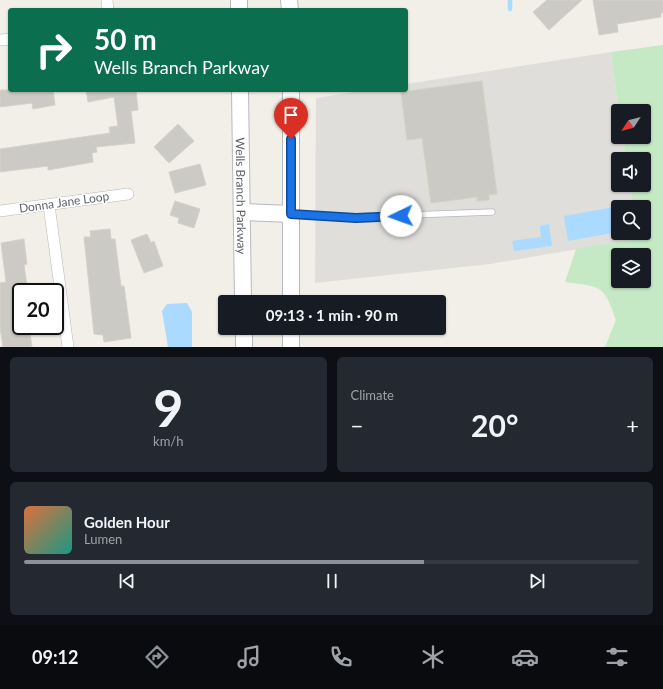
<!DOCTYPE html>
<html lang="en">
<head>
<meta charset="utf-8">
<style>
  body { margin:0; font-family:Lato,sans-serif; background:#242831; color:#f1f3f6; height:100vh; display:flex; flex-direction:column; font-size:15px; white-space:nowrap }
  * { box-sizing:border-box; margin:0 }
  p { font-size:13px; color:#9ea1a6 }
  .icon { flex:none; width:22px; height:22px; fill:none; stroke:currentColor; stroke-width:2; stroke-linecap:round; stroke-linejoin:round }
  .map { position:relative; height:347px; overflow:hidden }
  .drawer { display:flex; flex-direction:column; gap:10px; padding:10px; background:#0d0f14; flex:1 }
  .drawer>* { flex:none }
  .top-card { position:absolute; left:8px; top:8px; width:400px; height:84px; border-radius:4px; box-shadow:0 1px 3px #0004; background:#0b6e4f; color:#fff; overflow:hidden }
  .needle { width:26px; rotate:234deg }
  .controls { position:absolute; left:611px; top:104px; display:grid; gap:8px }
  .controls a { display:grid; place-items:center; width:40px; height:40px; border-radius:4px; background:#171b24; box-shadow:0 1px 3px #0004; font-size:20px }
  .speed { position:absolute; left:12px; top:283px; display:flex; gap:8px; font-size:20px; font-weight:700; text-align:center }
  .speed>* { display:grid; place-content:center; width:52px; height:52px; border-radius:50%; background:#171b24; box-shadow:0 1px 3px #0004; line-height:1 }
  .speed .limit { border:2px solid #111; border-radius:6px; background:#fff; color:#111 }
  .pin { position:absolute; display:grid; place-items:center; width:34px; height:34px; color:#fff; margin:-41px -17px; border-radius:50% 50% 50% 0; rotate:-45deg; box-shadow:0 0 4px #0007 }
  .pin .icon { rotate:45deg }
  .me { position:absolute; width:44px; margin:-22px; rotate:267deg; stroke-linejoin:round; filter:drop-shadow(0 0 3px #0008) }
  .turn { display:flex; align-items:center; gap:14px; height:84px; padding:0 20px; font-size:18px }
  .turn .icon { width:52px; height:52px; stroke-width:2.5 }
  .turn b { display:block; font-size:28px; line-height:34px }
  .big { font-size:30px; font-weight:700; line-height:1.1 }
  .drawer .tile { flex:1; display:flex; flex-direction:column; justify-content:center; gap:6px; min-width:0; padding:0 14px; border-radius:6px; background:#242831 }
  .drawer .dial { align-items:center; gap:0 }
  .dial b { font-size:52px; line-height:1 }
  .song { display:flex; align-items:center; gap:12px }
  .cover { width:48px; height:48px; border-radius:6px; background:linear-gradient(135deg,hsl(20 70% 55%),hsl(170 70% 35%)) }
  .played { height:4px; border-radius:2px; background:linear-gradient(90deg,#8c9099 65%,#363941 65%) }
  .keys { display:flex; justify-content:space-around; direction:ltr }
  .heat { display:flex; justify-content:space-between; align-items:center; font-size:22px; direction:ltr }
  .drawer .tiles { flex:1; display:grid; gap:10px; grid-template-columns:1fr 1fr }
  .tile:last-child { grid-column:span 2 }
  .trip { position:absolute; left:218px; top:295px; width:228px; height:40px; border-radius:4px; background:#171b24; box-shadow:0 1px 3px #0004; font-weight:700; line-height:40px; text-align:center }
  .tabs { display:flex; height:64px; justify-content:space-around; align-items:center; background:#090b0e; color:#9ea1a6 }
  .tabs .icon { width:28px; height:28px }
  .tabs .on { color:#8c9099 }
  .tabs b { font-size:18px; color:#f1f3f6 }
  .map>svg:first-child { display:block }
  .industrial { fill:#e0deda }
  .green { fill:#c5e8c5; fill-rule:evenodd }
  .water { fill:#aadaff }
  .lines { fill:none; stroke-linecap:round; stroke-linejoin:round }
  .stream { stroke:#aadaff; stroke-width:4.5 }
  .building { fill:#cccac5; stroke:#d6d1c6 }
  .service-casing { stroke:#b5b8bc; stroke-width:7 }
  .minor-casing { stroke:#b5b8bc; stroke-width:12 }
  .secondary-casing { stroke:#b6babf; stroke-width:18 }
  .service { stroke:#fff; stroke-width:5.5 }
  .minor { stroke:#fff; stroke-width:11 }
  .secondary { stroke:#fff; stroke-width:16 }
  .route-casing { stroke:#114b97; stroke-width:10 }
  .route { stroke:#1a73e8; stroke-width:7 }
  .labels { text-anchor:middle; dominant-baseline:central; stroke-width:3; stroke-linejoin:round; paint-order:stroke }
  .street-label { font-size:12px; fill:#5f6368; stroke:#fff }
</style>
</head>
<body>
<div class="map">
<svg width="663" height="347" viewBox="0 0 663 347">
  <rect width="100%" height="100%" fill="#f1efe8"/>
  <path class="industrial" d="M611,52L619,111H618V137H623L626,159H618V185H630L633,207H618V233H636L637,239L490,264L315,283L316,98L367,90H406V84Z"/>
  <path class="green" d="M663,45V347H605L616,320C604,284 601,287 565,282L576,249L637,239L636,233H644V207H633L630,185H644V159H626L623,137H644V111H619L611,52ZM618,255H644V281H618Z"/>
  <g class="water">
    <path d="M614,207L618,232L568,241L564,216Z"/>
    <path d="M549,224L552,246L514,251L512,241L541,237L540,226Z"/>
    <path d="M187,303L192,312V347H168L162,311L167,304Z"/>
  </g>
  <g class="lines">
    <path class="stream" d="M510,0V9"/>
  </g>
  <g class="building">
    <path d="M547,0H582L549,30L533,12Z"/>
    <path d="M593,0H663V13H661V17L617,24L618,32L599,35Z"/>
    <path d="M482,81L497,194L489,195V200L477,201V197L431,203L422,138L407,140L401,92Z"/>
    <path d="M0,90H53L55,105L33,109L32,103L0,107Z"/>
    <path d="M86,90H136L138,110L131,111L135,143L96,147L97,152L92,153L93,162L48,170V166L0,172V149L110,133L109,127L118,126L114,97L88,102Z"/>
    <path d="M178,124L194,141L169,163L154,147Z"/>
    <path d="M200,164L206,185L175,193L169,172Z"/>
    <path d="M175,201L200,209L194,228L178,223L179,218L170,215Z"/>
    <path d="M110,229L111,239H115L121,286H124L131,338L104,342L103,335L94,334L84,237H91L90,231Z"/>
    <path d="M147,234L151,243L154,241L163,266L144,273L131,240Z"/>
    <path d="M24,239L27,264L24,265L28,292H21V326H29L32,347H3L0,327V283L6,282L1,243Z"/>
  </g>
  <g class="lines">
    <g class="service-casing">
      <path id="service" d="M292,214L355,217L492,212"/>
    </g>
    <g class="minor-casing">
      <g id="minor">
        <path d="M107,0L108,10"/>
        <path d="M0,40L10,39"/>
        <path d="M49,205L68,347"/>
        <path d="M0,211L128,194"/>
      </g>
    </g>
    <g class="secondary-casing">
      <g id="secondary">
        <path d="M239,0V10"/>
        <path d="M289,0L290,10"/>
        <path id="s1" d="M240,90L243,302"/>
        <path d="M291,90V302"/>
        <path d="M242,212L291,214"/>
        <path d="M244,328V347"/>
        <path d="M291,328V347"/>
      </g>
    </g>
    <use href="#service" class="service"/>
    <use href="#minor" class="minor"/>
    <use href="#secondary" class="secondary"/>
  </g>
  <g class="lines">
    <g class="route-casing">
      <path id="route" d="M291,139V214L356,218L401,216"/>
    </g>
    <use href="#route" class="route"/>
  </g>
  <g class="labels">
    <g class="street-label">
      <text stroke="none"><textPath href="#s1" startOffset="106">Wells Branch Parkway</textPath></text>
      <text transform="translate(64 202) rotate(-8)">Donna Jane Loop</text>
    </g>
  </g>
</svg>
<div class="controls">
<a><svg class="needle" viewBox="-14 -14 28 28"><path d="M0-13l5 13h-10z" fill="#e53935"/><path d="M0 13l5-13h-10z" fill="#9ea1a6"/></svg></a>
<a><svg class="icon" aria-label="sound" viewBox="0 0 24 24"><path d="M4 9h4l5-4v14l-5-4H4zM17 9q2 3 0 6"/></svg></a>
<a><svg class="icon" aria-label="search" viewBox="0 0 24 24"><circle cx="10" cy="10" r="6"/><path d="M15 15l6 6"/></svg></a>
<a><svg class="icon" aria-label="layers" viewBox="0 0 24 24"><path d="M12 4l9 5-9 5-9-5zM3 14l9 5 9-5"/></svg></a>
</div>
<div class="speed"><div class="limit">20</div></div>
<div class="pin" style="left:291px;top:139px;background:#d93025"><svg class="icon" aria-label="arrive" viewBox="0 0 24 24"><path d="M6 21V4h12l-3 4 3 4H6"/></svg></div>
<svg class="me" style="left:401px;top:216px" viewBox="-20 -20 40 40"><circle r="19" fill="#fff"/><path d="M0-13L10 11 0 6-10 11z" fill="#1a73e8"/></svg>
<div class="trip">09:13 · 1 min · 90 m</div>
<div class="top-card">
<div class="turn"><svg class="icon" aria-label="right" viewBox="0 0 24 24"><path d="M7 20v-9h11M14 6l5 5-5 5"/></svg><div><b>50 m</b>Wells Branch Parkway</div></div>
</div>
</div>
<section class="drawer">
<div class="tiles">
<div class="tile dial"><b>9</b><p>km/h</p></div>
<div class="tile"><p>Climate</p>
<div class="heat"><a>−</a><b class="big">20°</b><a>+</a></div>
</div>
<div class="tile">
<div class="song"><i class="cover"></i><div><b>Golden Hour</b><p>Lumen</p></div></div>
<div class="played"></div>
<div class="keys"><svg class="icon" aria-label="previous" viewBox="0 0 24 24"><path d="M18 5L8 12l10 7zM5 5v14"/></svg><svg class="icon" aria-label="pause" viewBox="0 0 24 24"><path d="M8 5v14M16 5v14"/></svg><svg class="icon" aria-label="next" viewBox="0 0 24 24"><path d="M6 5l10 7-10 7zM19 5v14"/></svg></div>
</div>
</div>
</section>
<nav class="tabs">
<b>09:12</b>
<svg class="icon on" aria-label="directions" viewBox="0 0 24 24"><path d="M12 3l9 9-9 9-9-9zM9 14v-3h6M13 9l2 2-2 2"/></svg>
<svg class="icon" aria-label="music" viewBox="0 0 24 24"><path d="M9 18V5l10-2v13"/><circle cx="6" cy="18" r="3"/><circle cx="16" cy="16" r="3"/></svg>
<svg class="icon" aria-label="phone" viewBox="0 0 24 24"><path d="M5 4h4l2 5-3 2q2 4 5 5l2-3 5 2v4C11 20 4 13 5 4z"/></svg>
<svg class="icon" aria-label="climate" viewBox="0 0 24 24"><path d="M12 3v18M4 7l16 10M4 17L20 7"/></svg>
<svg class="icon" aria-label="car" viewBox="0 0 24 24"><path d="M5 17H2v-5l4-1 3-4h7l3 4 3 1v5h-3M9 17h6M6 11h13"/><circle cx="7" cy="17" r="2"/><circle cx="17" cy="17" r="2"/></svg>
<svg class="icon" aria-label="filters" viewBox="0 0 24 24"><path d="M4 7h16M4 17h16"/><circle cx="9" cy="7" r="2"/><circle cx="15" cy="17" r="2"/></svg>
</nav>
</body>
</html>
